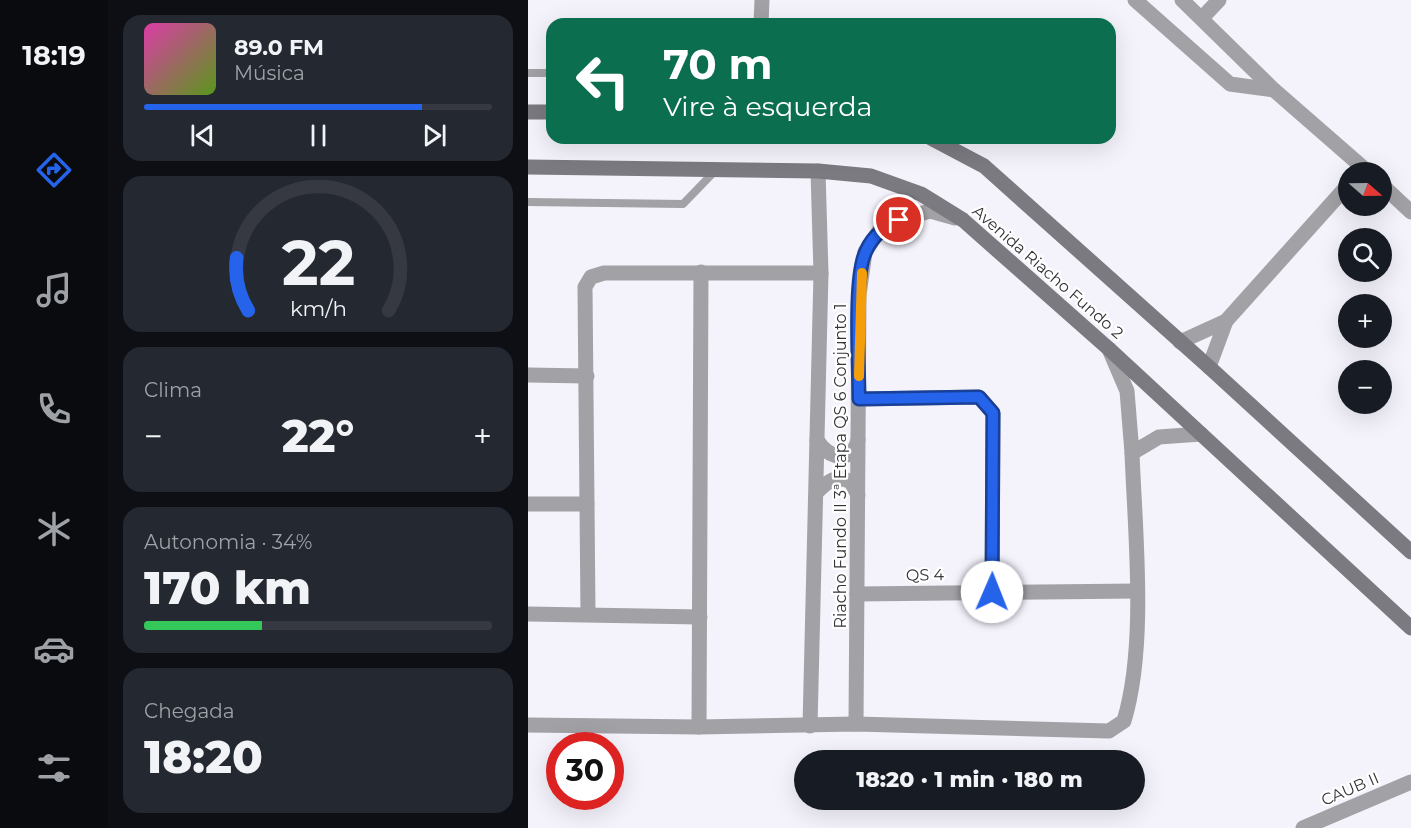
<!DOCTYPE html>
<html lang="pt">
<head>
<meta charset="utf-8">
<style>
  body { margin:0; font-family:Montserrat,sans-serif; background:#242831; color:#f1f3f6; height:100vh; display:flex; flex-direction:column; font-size:22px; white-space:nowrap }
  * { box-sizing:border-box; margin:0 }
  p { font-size:20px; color:#9ea1a6 }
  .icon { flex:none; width:33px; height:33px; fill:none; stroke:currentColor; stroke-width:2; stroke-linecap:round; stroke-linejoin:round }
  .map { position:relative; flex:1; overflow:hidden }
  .sheet { display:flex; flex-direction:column; gap:15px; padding:15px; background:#0d0f14; width:420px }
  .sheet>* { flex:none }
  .banner { position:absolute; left:18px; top:18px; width:570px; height:126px; border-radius:18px; box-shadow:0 6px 24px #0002; background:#0b6e4f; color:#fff; overflow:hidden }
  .needle { width:39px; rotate:110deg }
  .controls { position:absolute; left:810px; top:162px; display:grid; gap:12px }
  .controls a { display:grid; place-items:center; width:54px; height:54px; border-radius:50%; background:#171b24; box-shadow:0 6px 24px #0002; font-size:30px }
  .speed { position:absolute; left:18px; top:732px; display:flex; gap:12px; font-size:30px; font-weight:700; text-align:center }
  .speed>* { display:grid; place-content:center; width:78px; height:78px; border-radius:50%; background:#171b24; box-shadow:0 6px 24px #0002; line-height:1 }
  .speed .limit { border:9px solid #d22; background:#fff; color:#111 }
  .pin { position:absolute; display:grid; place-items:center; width:51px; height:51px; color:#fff; margin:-26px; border:3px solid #fff; border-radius:50%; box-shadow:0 2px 6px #0007 }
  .me { position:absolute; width:66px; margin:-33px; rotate:1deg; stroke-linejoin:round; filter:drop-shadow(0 0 4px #0008) }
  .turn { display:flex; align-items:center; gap:21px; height:126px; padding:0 18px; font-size:27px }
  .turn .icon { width:78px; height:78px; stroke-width:2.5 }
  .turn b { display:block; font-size:42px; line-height:51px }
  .big { font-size:45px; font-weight:800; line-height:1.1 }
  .sheet .widget { flex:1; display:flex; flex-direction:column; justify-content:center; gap:9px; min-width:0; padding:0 21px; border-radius:18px; background:#242831 }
  .sheet .dial { align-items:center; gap:0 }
  .dial svg { height:156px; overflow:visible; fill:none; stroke:#363941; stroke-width:7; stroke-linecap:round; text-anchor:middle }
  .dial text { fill:#f1f3f6; stroke:none }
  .song { display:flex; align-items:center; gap:18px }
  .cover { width:72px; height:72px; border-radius:9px; background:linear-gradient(135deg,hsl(320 70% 55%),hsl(90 70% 35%)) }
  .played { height:6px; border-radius:3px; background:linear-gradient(90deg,#2563eb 80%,#363941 80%) }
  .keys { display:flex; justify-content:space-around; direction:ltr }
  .heat { display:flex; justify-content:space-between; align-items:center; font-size:33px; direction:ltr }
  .charge { height:9px; border-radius:4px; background:linear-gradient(90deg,#34c759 34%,#363941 0) }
  .trip { position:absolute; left:266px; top:750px; width:351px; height:60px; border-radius:30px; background:#171b24; box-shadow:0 6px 24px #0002; font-weight:800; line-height:60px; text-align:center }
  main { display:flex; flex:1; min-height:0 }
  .dock { display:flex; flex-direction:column; width:108px; justify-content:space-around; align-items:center; background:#090b0e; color:#9ea1a6 }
  .dock .icon { width:42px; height:42px }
  .dock .selected { color:#2563eb }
  .dock b { font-size:27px; color:#f1f3f6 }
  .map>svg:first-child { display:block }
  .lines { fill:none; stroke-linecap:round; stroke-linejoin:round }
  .lane { stroke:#a2a1a5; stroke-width:8 }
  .street { stroke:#a2a1a5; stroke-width:15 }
  .secondary { stroke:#7b7a80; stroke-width:15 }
  .route-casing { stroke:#184099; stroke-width:15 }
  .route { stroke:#2563eb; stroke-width:10 }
  .slow { stroke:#f59e0b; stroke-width:10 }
  .labels { text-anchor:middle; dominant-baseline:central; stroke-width:4.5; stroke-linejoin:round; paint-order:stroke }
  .street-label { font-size:16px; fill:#343337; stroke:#fff }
</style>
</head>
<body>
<main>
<nav class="dock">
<b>18:19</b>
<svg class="icon selected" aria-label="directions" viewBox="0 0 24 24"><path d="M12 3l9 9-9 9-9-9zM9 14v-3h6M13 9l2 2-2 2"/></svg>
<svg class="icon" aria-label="music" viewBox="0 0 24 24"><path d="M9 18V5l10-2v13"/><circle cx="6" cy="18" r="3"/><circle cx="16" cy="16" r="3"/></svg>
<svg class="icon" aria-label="phone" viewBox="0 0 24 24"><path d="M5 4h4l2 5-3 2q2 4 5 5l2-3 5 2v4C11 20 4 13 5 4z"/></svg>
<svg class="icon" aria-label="climate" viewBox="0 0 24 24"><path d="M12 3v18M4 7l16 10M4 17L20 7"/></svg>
<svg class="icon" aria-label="car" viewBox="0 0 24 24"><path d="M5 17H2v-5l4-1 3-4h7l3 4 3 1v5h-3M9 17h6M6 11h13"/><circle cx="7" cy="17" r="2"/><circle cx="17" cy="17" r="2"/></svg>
<svg class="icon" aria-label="filters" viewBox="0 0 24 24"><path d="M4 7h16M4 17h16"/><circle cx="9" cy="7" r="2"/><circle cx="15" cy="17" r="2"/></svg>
</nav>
<section class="sheet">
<div class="widget">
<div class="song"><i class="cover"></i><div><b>89.0 FM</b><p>Música</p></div></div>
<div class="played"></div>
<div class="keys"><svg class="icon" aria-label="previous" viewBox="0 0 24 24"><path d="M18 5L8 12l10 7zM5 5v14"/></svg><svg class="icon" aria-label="pause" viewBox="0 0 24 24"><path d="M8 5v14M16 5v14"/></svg><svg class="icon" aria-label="next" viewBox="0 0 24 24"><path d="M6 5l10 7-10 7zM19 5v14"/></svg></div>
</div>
<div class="widget dial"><svg viewBox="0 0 100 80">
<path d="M14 69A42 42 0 1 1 86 69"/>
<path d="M14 69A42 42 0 0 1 8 42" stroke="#2563eb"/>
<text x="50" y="56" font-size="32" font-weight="700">22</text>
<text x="50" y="72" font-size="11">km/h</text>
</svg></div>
<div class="widget"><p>Clima</p>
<div class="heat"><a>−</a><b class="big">22°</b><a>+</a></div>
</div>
<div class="widget"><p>Autonomia · 34%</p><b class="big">170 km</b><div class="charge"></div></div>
<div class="widget"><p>Chegada</p><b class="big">18:20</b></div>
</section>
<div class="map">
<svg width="883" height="828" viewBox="0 0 883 828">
  <rect width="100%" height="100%" fill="#f4f2fb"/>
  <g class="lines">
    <g class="lane">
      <path d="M0,73H24"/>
      <path d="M0,202L155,204L187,171"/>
    </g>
    <g class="street">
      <path d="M607,0L702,84L746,90"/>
      <path d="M654,0L746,90L840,172"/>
      <path d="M674,18L691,0"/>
      <path d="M233,24L234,0"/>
      <path d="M854,185L883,212"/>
      <path d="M698,321L820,185"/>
      <path d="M652,342L698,321L681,367"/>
      <path d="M581,349L599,391L604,453L631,437L673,434"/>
      <path d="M0,375L59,376"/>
      <path d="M331,399L451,397L465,413L464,593"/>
      <path d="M289,440C299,458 324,465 330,440"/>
      <path d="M289,492C300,481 308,474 323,482L330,495"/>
      <path d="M0,504H59"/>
      <path d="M329,594L609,591"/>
      <path d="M0,614L172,617"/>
      <path d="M60,614L57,287L63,277L76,273H293"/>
      <path d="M328,724L331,295L337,252L351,231L371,220L402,211L427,218"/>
      <path d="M0,725L171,727L328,724L581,731L596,721C619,645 607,533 604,453"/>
      <path d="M282,726L293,273L290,171"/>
      <path d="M171,727L173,272"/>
      <path d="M775,828L883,782"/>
    </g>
    <g class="secondary">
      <path d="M0,112H24"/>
      <path d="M403,138L456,166L681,367L883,552"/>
      <path d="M0,167L290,171L343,176L393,194L435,220L581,349L883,628"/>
    </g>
  </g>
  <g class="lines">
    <g class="route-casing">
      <path id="route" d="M371,220C356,228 345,235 338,251C325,276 331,367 331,399L451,397L465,413L464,592"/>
    </g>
    <use href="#route" class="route"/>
    <path class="slow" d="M331,376L334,273"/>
  </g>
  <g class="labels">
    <g class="street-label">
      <text transform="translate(520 272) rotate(41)">Avenida Riacho Fundo 2</text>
      <text transform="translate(312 466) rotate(-90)">Riacho Fundo II 3ª Etapa QS 6 Conjunto 1</text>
      <text transform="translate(397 575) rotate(-1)">QS 4</text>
      <text transform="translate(822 789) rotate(-23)">CAUB II</text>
    </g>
  </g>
</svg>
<div class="controls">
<a><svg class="needle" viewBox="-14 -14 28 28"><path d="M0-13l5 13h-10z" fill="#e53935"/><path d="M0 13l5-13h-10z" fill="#9ea1a6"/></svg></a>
<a><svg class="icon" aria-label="search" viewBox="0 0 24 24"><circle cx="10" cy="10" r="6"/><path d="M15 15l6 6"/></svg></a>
<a>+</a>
<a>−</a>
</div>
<div class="speed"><div class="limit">30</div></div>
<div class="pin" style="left:371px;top:220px;background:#d93025"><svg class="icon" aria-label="arrive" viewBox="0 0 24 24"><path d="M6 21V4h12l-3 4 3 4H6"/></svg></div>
<svg class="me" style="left:464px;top:592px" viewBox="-20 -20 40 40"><circle r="19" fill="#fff"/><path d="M0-13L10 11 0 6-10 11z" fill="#2563eb"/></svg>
<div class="trip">18:20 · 1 min · 180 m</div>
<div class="banner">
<div class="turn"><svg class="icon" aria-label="left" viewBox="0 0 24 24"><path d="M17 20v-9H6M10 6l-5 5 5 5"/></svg><div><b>70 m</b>Vire à esquerda</div></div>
</div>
</div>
</main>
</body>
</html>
